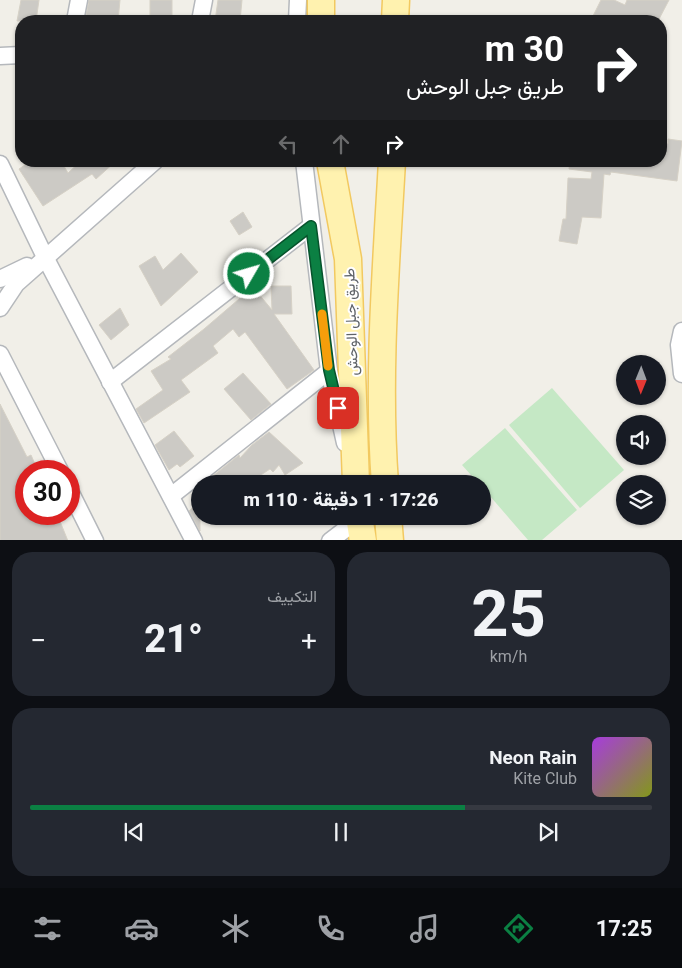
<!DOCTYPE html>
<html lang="ar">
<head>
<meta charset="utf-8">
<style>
  body { margin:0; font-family:Roboto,Vazirmatn,sans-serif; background:#242831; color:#f1f3f6; direction:rtl; height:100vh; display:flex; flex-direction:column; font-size:19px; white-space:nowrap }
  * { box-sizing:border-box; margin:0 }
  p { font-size:16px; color:#9ea1a6 }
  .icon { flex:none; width:28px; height:28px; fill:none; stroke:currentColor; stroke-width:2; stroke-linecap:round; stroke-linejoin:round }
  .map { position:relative; height:540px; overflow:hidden; direction:ltr }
  .details { display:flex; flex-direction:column; gap:12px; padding:12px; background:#0d0f14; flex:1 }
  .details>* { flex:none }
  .hud { position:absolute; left:15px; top:15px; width:652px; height:152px; border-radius:20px; box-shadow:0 1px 4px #0004; direction:rtl; background:#202124; color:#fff; overflow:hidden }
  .needle { width:32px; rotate:181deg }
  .tools { position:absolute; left:616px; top:355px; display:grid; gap:10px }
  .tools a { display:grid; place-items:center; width:50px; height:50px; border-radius:50%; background:#171b24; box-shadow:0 1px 4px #0004; font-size:25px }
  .speed { position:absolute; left:15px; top:460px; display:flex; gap:10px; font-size:25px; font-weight:700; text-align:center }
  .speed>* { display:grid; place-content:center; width:65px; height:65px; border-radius:50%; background:#171b24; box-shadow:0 1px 4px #0004; line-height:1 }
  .speed .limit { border:8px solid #d22; background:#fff; color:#111 }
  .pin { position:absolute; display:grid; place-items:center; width:42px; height:42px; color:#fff; margin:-21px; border-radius:10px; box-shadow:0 2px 8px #0006 }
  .me { position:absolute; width:55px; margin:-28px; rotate:52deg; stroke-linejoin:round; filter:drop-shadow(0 0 4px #0008) }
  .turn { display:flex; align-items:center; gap:18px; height:105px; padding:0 20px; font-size:22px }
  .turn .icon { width:65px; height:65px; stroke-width:2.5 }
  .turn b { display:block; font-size:35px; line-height:42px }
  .lanes { display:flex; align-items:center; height:48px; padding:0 20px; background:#0003; justify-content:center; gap:25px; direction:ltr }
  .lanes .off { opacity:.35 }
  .big { font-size:38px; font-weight:800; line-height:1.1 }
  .details .widget { flex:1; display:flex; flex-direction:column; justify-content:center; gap:8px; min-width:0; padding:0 18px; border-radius:20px; background:#242831 }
  .details .dial { align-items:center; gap:0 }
  .dial b { font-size:65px; line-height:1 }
  .song { display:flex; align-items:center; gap:15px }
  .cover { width:60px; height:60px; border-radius:8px; background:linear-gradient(135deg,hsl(280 70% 55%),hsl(70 70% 35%)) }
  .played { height:5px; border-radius:2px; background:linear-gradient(90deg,#0b8043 70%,#363941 70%) }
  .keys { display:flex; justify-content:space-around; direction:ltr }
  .heat { display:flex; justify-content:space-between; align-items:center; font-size:28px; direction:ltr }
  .details .tiles { flex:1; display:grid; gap:12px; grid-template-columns:1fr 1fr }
  .widget:last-child { grid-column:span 2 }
  .trip { position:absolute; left:191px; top:475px; width:300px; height:50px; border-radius:25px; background:#171b24; box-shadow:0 1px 4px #0004; font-weight:800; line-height:50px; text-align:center; direction:rtl }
  .menu { display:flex; height:80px; justify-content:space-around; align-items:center; background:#090b0e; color:#9ea1a6 }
  .menu .icon { width:35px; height:35px }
  .menu .selected { color:#0b8043 }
  .menu b { font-size:22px; color:#f1f3f6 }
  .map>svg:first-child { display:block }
  .green { fill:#c5e8c5 }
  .building { fill:#cccac5; stroke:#d6d1c6 }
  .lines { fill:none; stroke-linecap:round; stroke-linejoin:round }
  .minor-casing { stroke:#b5b8bc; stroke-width:19 }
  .primary-casing { stroke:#f2c960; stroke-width:29 }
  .minor { stroke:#fff; stroke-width:16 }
  .primary { stroke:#fff2af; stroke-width:26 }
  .route-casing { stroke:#07532c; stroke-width:12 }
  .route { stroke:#0b8043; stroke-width:9 }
  .slow { stroke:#f59e0b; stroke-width:9 }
  .labels { text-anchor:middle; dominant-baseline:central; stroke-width:4; stroke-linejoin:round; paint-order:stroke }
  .street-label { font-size:15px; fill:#5f6368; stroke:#fff }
</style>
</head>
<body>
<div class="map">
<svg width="682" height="541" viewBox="0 0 682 541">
  <rect width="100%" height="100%" fill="#f1efe8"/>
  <g class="green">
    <path d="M552,388L624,470L580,508L509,425Z"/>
    <path d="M505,428L577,510L542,540H528L483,488L482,484H479L462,465Z"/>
  </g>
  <g class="building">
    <path d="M21,0H39L36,21H17Z"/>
    <path d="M89,0H120L118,21H85Z"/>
    <rect x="150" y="0" width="22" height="21"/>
    <path d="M218,0H242L240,21H215Z"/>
    <path d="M601,0H614L625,5L627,0H669L658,21H604L593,16Z"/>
    <path d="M668,139L682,141L677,181L611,172L610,175L604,174L601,218L582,217L577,244L559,241L563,219H566L568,178L591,179L592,172L569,169L570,161H661V143L668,144Z"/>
    <path d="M31,161H61L68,173L81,161H116L96,179L92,174L43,206L19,169Z"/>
    <path d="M243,212L252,227L239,235L230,221Z"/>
    <path d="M181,253L198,272L161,306L139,266L155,256L163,270Z"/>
    <path d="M271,286H291L292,314H274L314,370L287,389L245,332L239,337L233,329L213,346L218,353L181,380L190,392L144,423L136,409L163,390L151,371L171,359L168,357L204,329L253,287L272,310Z"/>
    <path d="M120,308L129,325L111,340L99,325Z"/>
    <path d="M243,373L271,404L251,420L224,389Z"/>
    <path d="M0,404L27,457L31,455L38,471H26V514H57L68,541H0Z"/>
    <path d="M174,431L194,456L180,467L177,464L169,470L155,445Z"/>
    <path d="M269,432L303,463L285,475L279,465L273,472L270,469L247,484H203L239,455L240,458L252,445Z"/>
    <path d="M200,501V531L189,511Z"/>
  </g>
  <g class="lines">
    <g class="minor-casing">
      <g id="minor">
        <path d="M75,21L79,0"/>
        <path d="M200,21L204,0"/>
        <path d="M297,21L298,0"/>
        <path d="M0,56L21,55"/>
        <path d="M304,161L329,371L345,443"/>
        <path d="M0,164L45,257L194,541"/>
        <path d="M0,279L27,266"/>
        <path d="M0,308L16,284L155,161"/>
        <path d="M682,331L679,345L682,374"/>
        <path d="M0,354L60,471"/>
        <path d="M110,382L311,226"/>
        <path d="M69,489L95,541"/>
        <path d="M171,496L329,371"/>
        <path d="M330,541L360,518"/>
      </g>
    </g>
    <g class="primary-casing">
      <g id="primary">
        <path d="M321,0V21"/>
        <path d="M395,21L396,0"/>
        <path d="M330,161L348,259L356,484"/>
        <path d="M385,484C377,377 386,268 392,161"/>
        <path d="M359,516L363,541"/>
        <path d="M388,516L390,541"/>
      </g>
    </g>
    <use href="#minor" class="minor"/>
    <use href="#primary" class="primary"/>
  </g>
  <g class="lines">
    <g class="route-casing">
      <path id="route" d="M249,274L311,226L329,370L338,408"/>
    </g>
    <use href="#route" class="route"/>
    <path class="slow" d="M322,314L328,366"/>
  </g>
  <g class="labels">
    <g class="street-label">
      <text transform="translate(351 322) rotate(-92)">طريق جبل الوحش</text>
    </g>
  </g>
</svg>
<div class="tools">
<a><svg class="needle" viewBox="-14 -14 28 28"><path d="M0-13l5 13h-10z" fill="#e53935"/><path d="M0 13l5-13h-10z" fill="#9ea1a6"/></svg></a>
<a><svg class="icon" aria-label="sound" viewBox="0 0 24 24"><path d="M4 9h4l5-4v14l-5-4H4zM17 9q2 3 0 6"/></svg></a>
<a><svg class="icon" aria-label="layers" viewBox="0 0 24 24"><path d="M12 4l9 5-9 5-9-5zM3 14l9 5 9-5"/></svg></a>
</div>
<div class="speed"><div class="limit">30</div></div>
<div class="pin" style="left:338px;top:408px;background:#d93025"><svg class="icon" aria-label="arrive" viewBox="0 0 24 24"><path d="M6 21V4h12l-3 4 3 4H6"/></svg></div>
<svg class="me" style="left:249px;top:274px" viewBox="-20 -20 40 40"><circle r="17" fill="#0b8043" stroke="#fff" stroke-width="3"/><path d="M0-11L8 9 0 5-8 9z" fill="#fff"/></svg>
<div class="trip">17:26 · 1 دقيقة · 110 m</div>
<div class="hud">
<div class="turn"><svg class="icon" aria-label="right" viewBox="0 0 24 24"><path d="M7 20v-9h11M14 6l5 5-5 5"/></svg><div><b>30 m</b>طريق جبل الوحش</div></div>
<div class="lanes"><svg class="icon off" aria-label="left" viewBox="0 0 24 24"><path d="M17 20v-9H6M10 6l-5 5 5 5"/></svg><svg class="icon off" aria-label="ahead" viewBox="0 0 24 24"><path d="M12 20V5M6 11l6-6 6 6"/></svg><svg class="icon" aria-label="right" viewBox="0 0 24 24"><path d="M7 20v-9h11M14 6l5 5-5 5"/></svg></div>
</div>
</div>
<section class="details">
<div class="tiles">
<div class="widget dial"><b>25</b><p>km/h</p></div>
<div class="widget"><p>التكييف</p>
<div class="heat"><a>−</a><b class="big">21°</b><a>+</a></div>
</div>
<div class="widget">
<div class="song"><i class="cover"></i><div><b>Neon Rain</b><p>Kite Club</p></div></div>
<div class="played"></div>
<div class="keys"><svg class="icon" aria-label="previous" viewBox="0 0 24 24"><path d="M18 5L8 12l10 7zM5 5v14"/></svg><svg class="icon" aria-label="pause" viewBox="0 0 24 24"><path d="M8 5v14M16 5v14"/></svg><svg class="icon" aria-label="next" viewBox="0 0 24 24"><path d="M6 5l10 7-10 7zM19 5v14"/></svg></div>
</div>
</div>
</section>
<nav class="menu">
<b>17:25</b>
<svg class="icon selected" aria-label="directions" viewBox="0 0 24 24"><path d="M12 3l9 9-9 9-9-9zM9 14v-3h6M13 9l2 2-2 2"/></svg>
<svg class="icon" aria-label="music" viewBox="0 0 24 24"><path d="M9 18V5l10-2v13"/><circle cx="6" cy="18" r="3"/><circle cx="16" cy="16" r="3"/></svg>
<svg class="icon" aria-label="phone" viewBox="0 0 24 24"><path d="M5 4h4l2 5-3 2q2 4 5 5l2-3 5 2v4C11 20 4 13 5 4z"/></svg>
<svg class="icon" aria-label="climate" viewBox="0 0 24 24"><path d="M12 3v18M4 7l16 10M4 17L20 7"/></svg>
<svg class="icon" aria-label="car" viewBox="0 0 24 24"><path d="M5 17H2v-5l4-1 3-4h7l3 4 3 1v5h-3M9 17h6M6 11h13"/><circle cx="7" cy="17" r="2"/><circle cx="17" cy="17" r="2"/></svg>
<svg class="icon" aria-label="filters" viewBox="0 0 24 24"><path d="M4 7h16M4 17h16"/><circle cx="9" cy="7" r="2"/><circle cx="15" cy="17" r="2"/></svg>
</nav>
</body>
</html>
